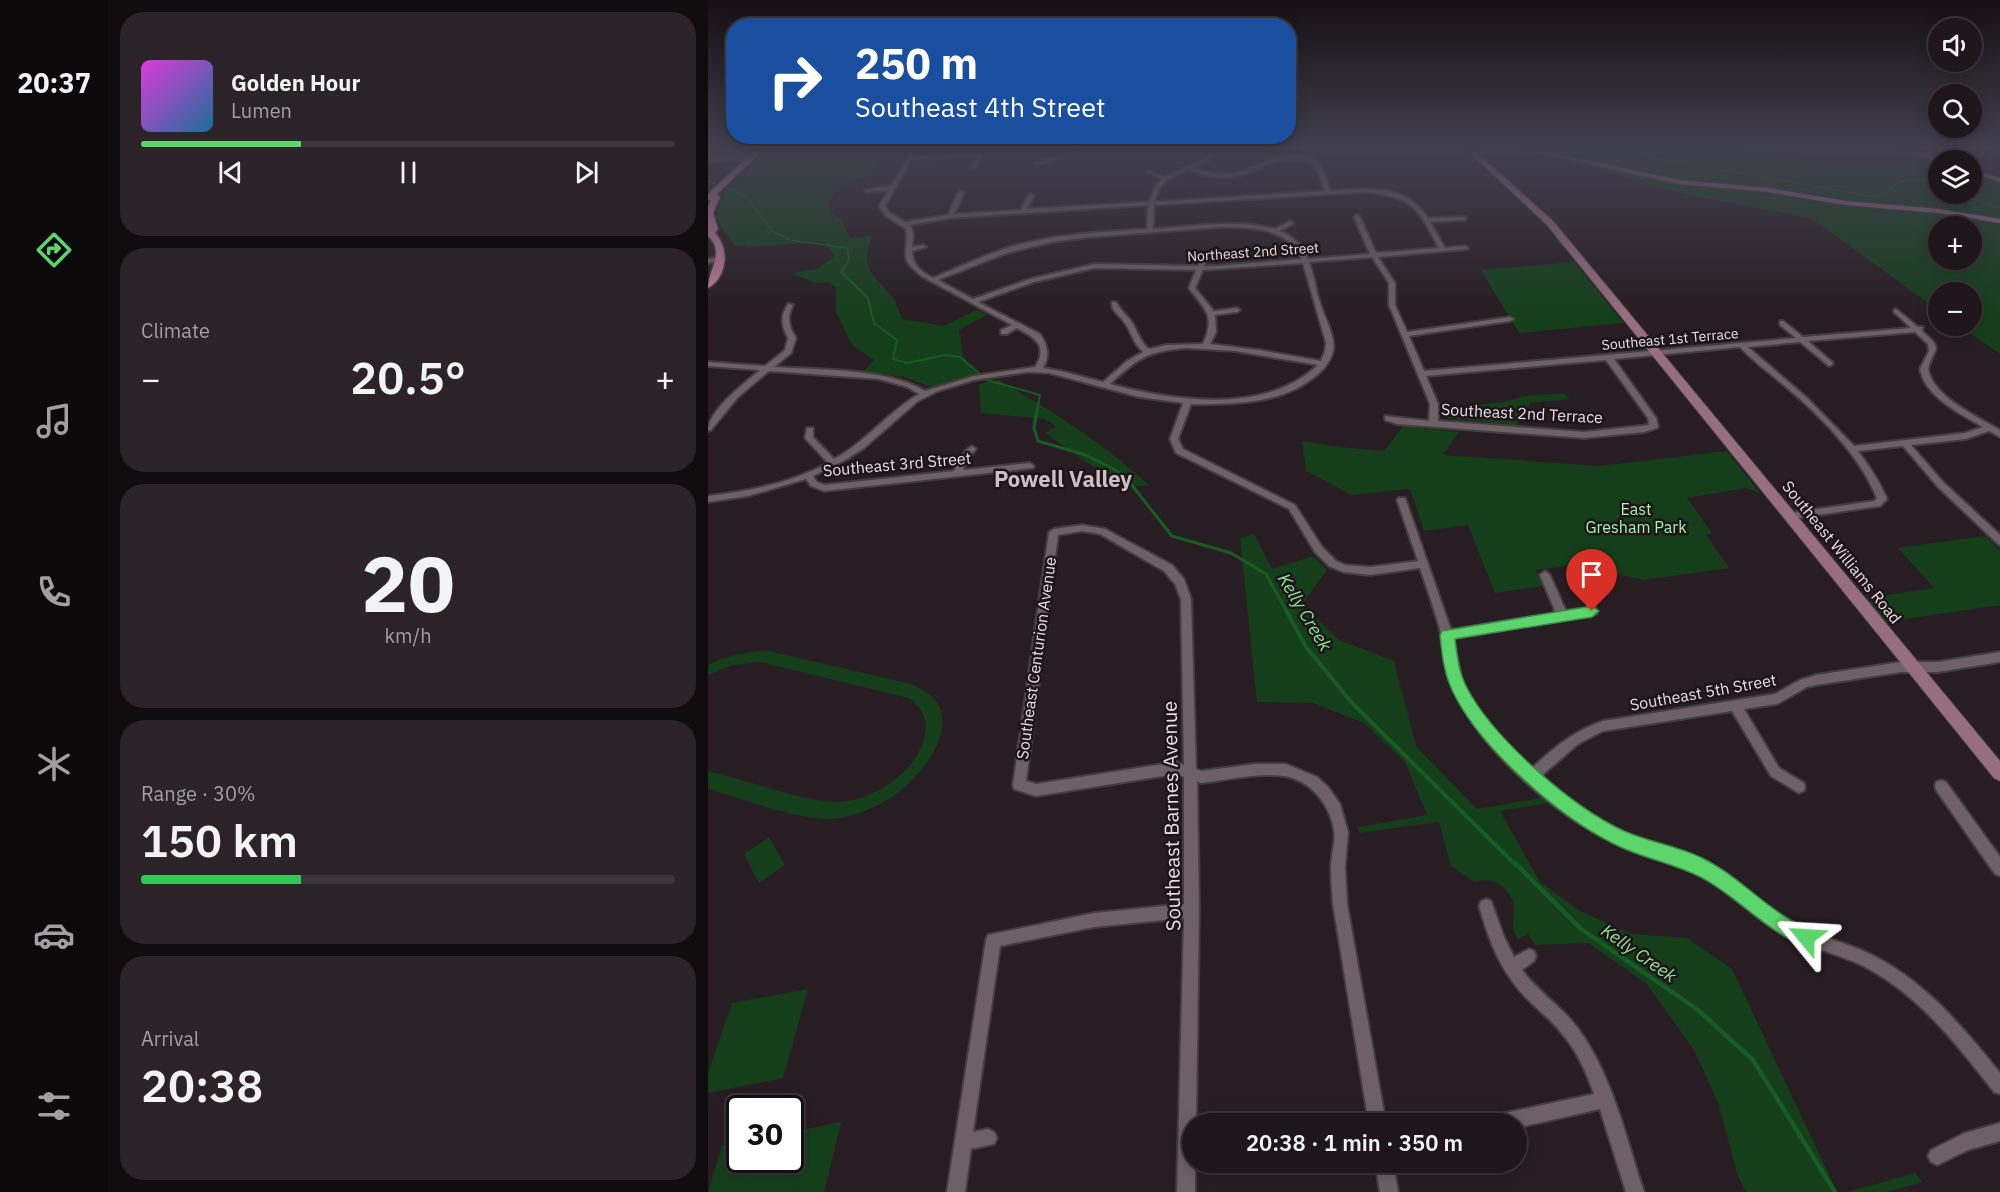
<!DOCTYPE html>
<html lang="en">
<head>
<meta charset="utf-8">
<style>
  body { margin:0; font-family:"IBM Plex Sans",sans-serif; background:#2b2327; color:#f1f3f6; height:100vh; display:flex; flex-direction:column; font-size:22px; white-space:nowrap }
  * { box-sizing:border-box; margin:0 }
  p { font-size:20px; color:#a19fa2 }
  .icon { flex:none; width:33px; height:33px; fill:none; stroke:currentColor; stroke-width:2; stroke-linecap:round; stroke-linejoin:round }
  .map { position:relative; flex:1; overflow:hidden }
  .details { display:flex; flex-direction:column; gap:12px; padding:12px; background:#100c0e; width:600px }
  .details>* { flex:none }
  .hud { position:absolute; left:18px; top:18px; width:570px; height:126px; border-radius:24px; box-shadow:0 3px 15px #0003,0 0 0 2px #3c3539; background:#1a4fa0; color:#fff; overflow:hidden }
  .buttons { position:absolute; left:1220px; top:18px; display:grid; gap:12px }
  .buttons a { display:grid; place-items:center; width:54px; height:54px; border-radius:50%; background:#1e161a; box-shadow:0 3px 15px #0003,0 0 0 2px #3c3539; font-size:30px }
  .speed { position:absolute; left:18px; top:1095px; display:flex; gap:12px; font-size:30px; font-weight:700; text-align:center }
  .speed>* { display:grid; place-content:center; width:78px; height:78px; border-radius:50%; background:#1e161a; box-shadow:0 3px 15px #0003,0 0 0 2px #3c3539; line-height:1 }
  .speed .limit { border:3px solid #111; border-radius:9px; background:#fff; color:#111 }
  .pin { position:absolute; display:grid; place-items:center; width:51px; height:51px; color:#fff; margin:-62px -26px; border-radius:50% 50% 50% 0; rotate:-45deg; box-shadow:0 0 6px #0007 }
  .pin .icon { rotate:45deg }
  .me { position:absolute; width:66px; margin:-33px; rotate:297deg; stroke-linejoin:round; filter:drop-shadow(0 0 4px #0008) }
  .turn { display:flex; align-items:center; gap:21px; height:126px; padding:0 30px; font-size:27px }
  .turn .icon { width:78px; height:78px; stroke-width:2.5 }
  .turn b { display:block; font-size:42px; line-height:51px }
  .big { font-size:45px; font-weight:600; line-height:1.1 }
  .details .tile { flex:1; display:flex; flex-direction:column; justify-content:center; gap:9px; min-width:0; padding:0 21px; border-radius:24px; background:#2b2327 }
  .details .dial { align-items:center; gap:0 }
  .dial b { font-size:78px; line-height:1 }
  .song { display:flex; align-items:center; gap:18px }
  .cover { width:72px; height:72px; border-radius:9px; background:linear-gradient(135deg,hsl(300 70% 55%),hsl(200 70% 35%)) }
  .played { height:6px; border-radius:3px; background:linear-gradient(90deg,#5dd56d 30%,#3c3539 30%) }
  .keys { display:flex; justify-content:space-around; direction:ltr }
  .heat { display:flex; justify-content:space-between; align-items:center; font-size:33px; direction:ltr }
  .charge { height:9px; border-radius:4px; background:linear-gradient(90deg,#34c759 30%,#3c3539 0) }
  .trip { position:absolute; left:474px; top:1113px; width:345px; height:60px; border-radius:30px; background:#1e161a; box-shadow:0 3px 15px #0003,0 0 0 2px #3c3539; font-weight:600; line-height:60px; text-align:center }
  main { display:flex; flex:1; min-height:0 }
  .tab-bar { display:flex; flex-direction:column; width:108px; justify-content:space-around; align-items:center; background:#0c090a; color:#a19fa2 }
  .tab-bar .icon { width:42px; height:42px }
  .tab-bar .current { color:#5dd56d }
  .tab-bar b { font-size:27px; color:#f1f3f6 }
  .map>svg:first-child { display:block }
  .green { fill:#153f1b; fill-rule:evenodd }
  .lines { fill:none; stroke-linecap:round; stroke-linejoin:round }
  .stream-far4 { stroke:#175d23; stroke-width:1.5 }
  .stream-far3 { stroke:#175d23; stroke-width:2 }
  .stream-far2 { stroke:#175d23; stroke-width:3 }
  .stream-far1 { stroke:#175d23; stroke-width:4 }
  .stream { stroke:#175d23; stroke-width:4.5 }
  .street-casing { stroke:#443c3f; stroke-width:4 }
  .secondary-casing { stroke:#443c3f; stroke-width:2 }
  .primary-casing { stroke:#443c3f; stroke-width:3 }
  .street { fill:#6d6066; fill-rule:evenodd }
  .secondary { fill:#966e80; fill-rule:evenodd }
  .primary { fill:#be7b9b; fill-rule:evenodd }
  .route { fill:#5dd56d; stroke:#3c8a47; stroke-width:1.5 }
  .labels { text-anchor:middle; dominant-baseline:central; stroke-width:5; stroke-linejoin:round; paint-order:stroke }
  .far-street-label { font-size:14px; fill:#e7dfe2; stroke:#1f1419 }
  .street-label { font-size:16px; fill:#e7dfe2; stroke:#1f1419 }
  .park-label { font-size:16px; fill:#9ef8a5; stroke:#1f1419 }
  .water-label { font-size:18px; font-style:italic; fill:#8ae492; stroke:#1f1419 }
  .near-street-label { font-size:20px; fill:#e7dfe2; stroke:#1f1419 }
  .district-label { font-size:22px; font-weight:bold; fill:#cebfc5; stroke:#1f1419 }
</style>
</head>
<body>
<main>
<nav class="tab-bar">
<b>20:37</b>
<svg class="icon current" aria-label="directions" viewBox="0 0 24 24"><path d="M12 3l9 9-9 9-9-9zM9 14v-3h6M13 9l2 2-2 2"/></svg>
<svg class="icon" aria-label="music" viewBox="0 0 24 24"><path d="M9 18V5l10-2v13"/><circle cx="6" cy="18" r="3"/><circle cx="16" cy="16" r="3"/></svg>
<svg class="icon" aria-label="phone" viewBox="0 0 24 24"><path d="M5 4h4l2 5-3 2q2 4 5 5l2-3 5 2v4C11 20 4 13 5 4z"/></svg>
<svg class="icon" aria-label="climate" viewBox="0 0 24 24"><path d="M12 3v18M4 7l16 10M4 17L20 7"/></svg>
<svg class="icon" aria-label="car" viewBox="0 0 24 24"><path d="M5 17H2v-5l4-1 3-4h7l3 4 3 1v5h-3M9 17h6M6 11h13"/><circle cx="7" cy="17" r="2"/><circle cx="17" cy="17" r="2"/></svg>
<svg class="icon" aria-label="filters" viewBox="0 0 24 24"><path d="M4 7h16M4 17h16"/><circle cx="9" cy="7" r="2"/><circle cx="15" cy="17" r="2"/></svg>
</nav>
<section class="details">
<div class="tile">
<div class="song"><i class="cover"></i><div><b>Golden Hour</b><p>Lumen</p></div></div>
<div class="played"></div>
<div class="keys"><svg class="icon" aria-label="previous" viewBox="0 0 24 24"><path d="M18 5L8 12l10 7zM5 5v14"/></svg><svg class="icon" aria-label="pause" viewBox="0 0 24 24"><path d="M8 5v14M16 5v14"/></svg><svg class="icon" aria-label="next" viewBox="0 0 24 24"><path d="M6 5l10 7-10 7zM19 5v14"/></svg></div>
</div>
<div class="tile"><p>Climate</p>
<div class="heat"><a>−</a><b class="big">20.5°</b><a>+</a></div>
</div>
<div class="tile dial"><b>20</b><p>km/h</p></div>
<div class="tile"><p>Range · 30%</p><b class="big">150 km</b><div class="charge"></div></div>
<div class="tile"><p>Arrival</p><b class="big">20:38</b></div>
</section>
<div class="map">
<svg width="1292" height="1192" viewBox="0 0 1292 1192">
  <rect width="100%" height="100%" fill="#281d22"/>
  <g class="green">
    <path d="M816,149H1021L1139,167L1226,161L1230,163V194H1263V173L1292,182V354L1252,326H1263V292H1230V310L1103,218L983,196ZM1230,226H1263V260H1230Z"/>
    <path d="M131,151L129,155L178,152L162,176C136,183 127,182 120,210L134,220L142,238L164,236C151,271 166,273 185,298C189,304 191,312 194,319L235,326L269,310L279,315L251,330L255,356L270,375L223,387L196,377L155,372L166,360L144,345L128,312V287L119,282L109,283L83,273L109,269L127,256L116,242L37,247L38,245L26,246C23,237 14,231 11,222C0,195 43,173 56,155Z"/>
    <path d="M866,262L916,323L811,333L773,270Z"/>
    <path d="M291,380C344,411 396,444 441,485L415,488L337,433L348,426L337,419L273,413L271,384Z"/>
    <path d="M855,393L862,399L822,403L808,425L738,418V408L796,402L818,396Z"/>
    <path d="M695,426L751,432L735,455L891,466L1019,451L1052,493L1038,488L979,498L1004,533L998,535L1021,568L936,580L899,572L893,561L828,570L835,586L787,593L760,525L716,531L702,489L644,495L598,471L594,441L631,447L676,451Z"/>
    <path d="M546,534L564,569L605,556L619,570L594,604L631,640L686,661L708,746L769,809L833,798L839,803L792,811L832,882L872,911L924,934L979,938L1024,969L1129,1192H1038L1029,1174L1011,1105L986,1050L938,983L880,943L827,945L820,934L810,939C801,928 807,919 806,907C803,887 784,876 766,882L743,866L731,822L651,833L650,827L719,815L697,762L656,723L605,703L549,702L532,538Z"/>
    <path d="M1277,536L1292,551V605L1178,622L1158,598L1226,588L1190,548Z"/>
    <path d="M61,651L203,684C266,708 221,772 184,797C167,808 146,817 124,819C93,821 32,798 0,789V771C24,777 47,784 71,791C116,803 144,811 185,781C198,771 210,758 215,742C222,724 216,708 200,698L52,662L25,665L0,675V665C20,656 39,651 61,651Z"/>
    <path d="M61,837L77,865L51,883L36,854Z"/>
    <path d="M100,989L75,1078L0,1093V1073L24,1003Z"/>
    <path d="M133,1122L116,1192H0L14,1145L31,1142L32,1160H82L83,1132Z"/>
    <path d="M1207,1173L1215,1182L1180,1192H1139Z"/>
  </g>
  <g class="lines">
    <g class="stream-far4">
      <path d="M916,149L946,158L1163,196L1177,195C1189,175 1211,178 1230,184"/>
      <path d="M0,181L38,196L64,231L82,240L139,248L141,259L137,266"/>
      <path d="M1252,194L1292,208"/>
    </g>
    <path class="stream-far3" d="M138,265L133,272L160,298L166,323L189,340L185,359L199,363L237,355L252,357L279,380L332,395L328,417"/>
    <path class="stream-far2" d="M328,415L326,428L330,441L378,455L415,474L464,536L523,553L558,574L579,612"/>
    <path class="stream-far1" d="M578,610L598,647L645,704L808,865"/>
    <path class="stream" d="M807,863L873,929L990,1010L1045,1060L1127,1192"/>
    <g class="street-casing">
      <g id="street">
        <path d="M205,149H209L205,157L274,153L276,154L266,169L263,167L270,156L203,160L177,206L181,212L197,222L240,215L250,193L253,191L256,193L246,214L313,210L320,196L323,194L326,196L319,209L441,202L447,187L454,179L439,172V170L457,177L498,158L500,155V149H504L505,155L502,160L485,168C500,173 516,176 531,172C541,170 549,164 557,161C571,155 602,151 612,164C617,171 619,183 623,191C659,188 698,184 720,218L758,217V219L756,220L722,222L737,248L757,246L760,248L759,249L670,257L687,283V305L699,332L802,317L806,319L802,321L701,336L716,371L1088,338L1072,325V321H1075L1095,337L1203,328L1186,312V310L1188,309L1210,327H1215L1214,331C1237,351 1226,346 1220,369C1225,397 1270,417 1292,430V437L1281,431L1258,439L1203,445L1235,482L1292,535V545L1289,543L1229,486L1195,446L1150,451C1161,466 1172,482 1179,499L1172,506L1082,519L1079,518L1077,516L1079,514L1082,513L1166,501L1169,498C1151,455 1114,417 1078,387C1063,374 1046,362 1032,347L906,359L948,418L950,426L949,428L936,432L876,438L689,424L677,420V416L721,421L722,404L681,305V283L664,257L601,262C606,276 608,289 612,303C616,318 628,335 625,351C623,360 617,368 610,374C577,404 525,405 483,404L470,439L475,449L587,505L614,547L628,561L637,565L662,567L710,561L689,500L691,498H697L743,630L848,613L832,575L837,571L842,575L858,611L884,607L888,608L889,611L888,614L884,615L745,638C749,654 750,670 755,684C769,717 798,745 823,769C845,748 866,731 895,721L1067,694L1092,680L1108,675L1193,662H1230L1292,652V662L1230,672H1193L1108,685L1099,687L1069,704L1036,709L1071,768L1096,783L1097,787L1096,791L1091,793L1063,776L1024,711L895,731L870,744L832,777C859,800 890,824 923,836C946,845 970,848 993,859C1026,875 1050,903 1082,922C1107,937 1136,941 1162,954C1217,981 1254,1026 1292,1073V1094L1286,1092C1247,1042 1207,990 1149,963C1124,952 1097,947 1073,933C1042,915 1018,886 985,870C962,858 936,855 912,845C856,821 792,766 759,714C752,702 745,690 742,677C738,664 737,650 734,637C728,614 720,591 712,568L662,575L635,572L621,566L607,552L581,509L468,453L462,439L475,403L431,397L341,373L319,372L266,380L230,391L210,401L156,448L139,459L105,476L109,482L117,485L246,471C250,462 255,451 264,446L268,449L259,461L255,470L322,463L326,466L325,468L116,491L103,486L98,479L40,496L0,502V496C41,491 83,483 120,463L97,438L99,428H105V437L126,459C158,442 180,412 211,394L199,387L171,379L61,371L30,397L3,430L0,431C0,410 37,383 52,370L0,366V362L57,366L77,350L80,338C73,325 72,316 80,304L85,305C79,317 80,326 88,338L83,353L66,367C110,370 179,368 217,391L266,376L327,367C341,346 326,337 309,328L299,334H293V330L304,325L215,277C187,256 202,254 198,229L177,215L171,206L181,190L159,192L156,190L183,186ZM580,159C608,158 608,167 617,191L446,202C451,183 463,176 480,170C499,177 521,180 540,173C554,168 564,160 580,159ZM657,192C705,197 710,208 731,248L668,253L652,217L649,215L646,217L662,254L600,259C594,245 586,237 572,231L584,224L585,223L582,221L567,229C527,218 485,227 445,229L446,205ZM440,205L439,229C393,232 347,234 302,247C276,255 251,267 225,278C214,272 204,265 204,251L218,247L215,245L204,247C205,240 207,231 201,225L242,218ZM513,227C543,227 580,228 594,259L509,266H496L499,259L496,257L494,258L490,266L387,264L322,279L265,299L230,280L299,253L344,242L382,237ZM595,263L618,343L617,351L613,361L551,350L502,344L508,332L507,315L529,312L532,310L529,308L506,311L487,288L495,270ZM387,268L488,270L481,288C497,310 508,315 495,344L458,345L441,349C431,341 430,331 423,321C418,314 412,310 408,302H404C403,311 411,314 416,322C424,332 424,342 435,352L419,361L395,382L353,371L335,368C342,356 340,346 332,334L270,302L326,282ZM1207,332L1220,344L1221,351L1212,369C1217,397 1253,414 1275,427L1257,433L1146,446L1099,398L1040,347L1092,342L1121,366L1125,364L1124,362L1100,341ZM479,348L527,351L610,365C557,415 466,401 402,384C430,358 440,351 479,348ZM898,360L940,418L941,425L876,432L730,421V404L718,376Z"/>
        <path d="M366,149H371L364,155L329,165L326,163L360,153Z"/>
        <path d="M45,154L47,157L0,162V158Z"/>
        <path d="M14,257L17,259L16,260L0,263V259Z"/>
        <path d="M374,525L397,529L464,565L476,579L483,599L488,769L493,771L548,764H578L609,777L620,787L632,804L640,832L637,867L639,904L678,1124H661L625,904C624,892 623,879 623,867C623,855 628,842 626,830C622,805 603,780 576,776C549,772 520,780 493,783L489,781L491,910L488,1124H484V1162H487V1192H469L476,918L386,927L292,946L265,1132L280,1129L286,1132L289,1138L286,1144L263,1149L257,1192H239L278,940L280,935L386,913L476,904V777L468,774L328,796L306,789L305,785L341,532L346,529ZM374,531L392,534L456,571L467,584L473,599L476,765L468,762L328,784L318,781L350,535Z"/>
        <path d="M1233,780L1238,782L1292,857V876L1287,874L1228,790L1227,786L1228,782Z"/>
        <path d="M778,899L783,901L796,937L806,957L821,949L826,951L828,956L826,961L814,970C830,992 855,1007 871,1030C905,1077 918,1138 936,1192H918L892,1109L808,1128V1124H780L782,1118L788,1115L886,1094C879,1074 870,1053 856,1036C841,1016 819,1003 805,982C788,960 779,933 771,906L773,901Z"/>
        <path d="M1292,1123V1141L1260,1150L1229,1165L1223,1162L1220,1156L1223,1150L1257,1133Z"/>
        <path d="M667,1162H685L690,1192H672Z"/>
      </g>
    </g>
    <g class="secondary-casing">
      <g id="secondary">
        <path d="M758,149H765L845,221L1292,761V781L1286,778L839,225Z"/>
        <path d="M814,149H826L971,180L1060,188L1138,201L1231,209L1292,219V223L1231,213L1138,205L1060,192L971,184Z"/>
        <path d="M1191,149H1201L1234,160L1229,161Z"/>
        <path d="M1263,169L1292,178V182L1263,173Z"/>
      </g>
    </g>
    <g class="primary-casing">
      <path id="primary" d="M48,149H56L9,194L12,197L5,213L10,229L7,233C22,248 19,278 0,288C0,270 18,252 0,236V206L3,200H0V194Z"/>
    </g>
    <use href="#street" class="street"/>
    <use href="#secondary" class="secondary"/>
    <use href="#primary" class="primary"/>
  </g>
  <linearGradient id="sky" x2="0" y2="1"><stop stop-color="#161013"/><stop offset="0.47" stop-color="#42404f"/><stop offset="1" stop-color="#42404f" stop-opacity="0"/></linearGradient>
  <rect width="1292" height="316" fill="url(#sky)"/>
  <path class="route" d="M884,606L891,611L884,617L747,639C749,656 751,673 759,688C786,739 864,807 916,831C941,842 970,846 994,858C1025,873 1047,897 1076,916C1085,922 1095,926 1104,931L1107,937L1104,944L1098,947C1058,931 1032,899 996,879C967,863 935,859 906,844C851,817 772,748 745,692C736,674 734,655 732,635L734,631Z"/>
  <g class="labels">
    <g class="far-street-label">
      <text transform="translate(545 252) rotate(-4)">Northeast 2nd Street</text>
      <text transform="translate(962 339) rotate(-5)">Southeast 1st Terrace</text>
    </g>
    <g class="street-label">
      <text transform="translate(814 413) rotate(3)">Southeast 2nd Terrace</text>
      <text transform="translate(189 464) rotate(-5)">Southeast 3rd Street</text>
      <text transform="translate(1134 552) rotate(51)">Southeast Williams Road</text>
      <text transform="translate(328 658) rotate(-82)">Southeast Centurion Avenue</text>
      <text transform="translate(995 692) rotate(-10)">Southeast 5th Street</text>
    </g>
    <g class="park-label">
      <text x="928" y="509">East<tspan x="928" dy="18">Gresham Park</tspan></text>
    </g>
    <g class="water-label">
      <text transform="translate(597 612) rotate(59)">Kelly Creek</text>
      <text transform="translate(931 953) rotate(35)">Kelly Creek</text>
    </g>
    <g class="near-street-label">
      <text transform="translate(463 816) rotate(-91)">Southeast Barnes Avenue</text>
    </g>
    <g class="district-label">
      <text x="355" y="478">Powell Valley</text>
    </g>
  </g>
</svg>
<div class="buttons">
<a><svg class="icon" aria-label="sound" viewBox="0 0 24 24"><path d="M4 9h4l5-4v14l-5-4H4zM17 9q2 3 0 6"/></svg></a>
<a><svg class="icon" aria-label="search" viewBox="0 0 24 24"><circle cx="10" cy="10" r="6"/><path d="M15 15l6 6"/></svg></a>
<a><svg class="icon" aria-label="layers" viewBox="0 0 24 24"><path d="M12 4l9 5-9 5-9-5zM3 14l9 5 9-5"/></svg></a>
<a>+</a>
<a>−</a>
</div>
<div class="speed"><div class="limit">30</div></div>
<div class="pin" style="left:884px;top:611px;background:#d93025"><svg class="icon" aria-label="arrive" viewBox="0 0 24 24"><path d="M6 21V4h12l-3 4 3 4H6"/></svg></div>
<svg class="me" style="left:1098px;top:937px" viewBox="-20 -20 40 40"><path d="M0-17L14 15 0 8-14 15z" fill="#5dd56d" stroke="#fff" stroke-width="4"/></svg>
<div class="trip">20:38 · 1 min · 350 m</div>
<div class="hud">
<div class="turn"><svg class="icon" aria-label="right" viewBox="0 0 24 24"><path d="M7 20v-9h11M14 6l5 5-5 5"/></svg><div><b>250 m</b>Southeast 4th Street</div></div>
</div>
</div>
</main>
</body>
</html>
